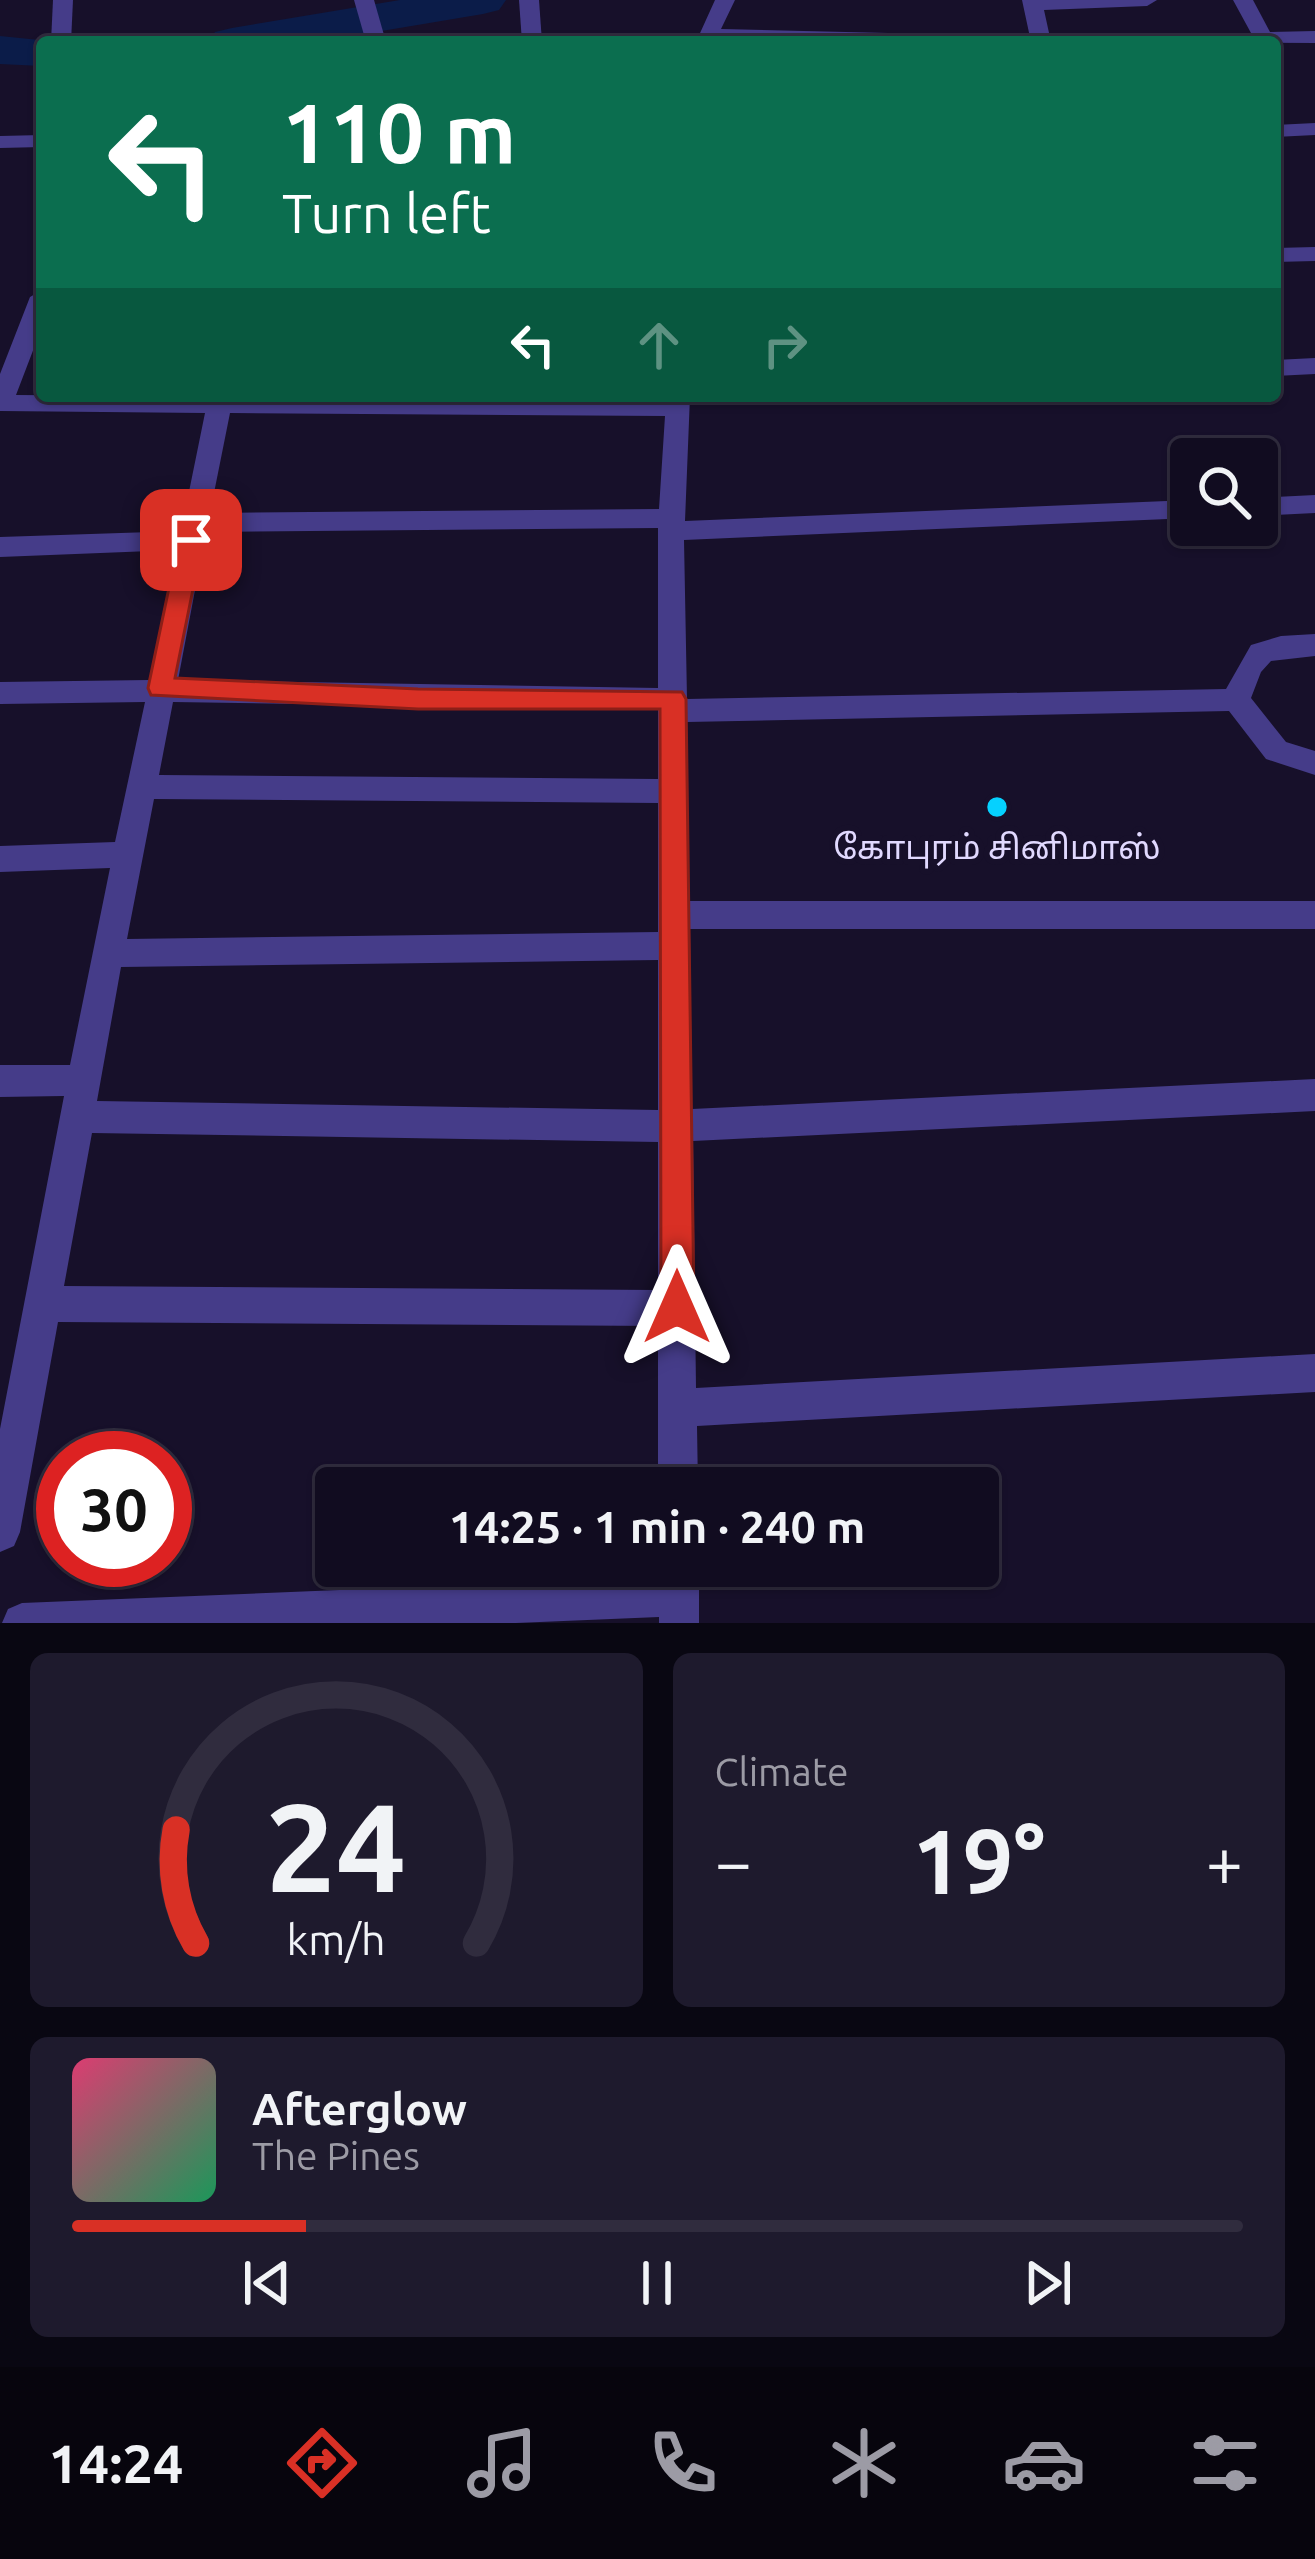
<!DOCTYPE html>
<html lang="en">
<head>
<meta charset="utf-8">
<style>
  body { margin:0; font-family:Ubuntu,"Noto Sans Tamil",sans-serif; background:#1e1a2d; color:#f1f3f6; height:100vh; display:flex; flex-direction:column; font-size:45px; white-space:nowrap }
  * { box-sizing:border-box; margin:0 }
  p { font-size:39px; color:#9c9ba5 }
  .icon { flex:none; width:66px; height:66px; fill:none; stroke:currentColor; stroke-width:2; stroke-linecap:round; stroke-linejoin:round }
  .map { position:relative; height:1623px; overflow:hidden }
  .side { display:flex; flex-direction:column; gap:30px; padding:30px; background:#090712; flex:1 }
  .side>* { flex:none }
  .hud { position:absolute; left:36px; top:36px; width:1245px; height:366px; border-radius:12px; box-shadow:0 3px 9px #0004,0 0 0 3px #302c3e; background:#0b6e4f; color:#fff; overflow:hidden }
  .controls { position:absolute; left:1170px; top:438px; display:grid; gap:24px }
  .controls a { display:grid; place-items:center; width:108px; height:108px; border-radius:12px; background:#110c20; box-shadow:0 3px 9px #0004,0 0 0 3px #302c3e; font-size:60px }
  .speed { position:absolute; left:36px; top:1431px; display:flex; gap:24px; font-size:60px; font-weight:700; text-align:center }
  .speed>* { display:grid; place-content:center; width:156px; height:156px; border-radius:50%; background:#110c20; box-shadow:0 3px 9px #0004,0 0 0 3px #302c3e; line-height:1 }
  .speed .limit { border:18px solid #d22; background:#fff; color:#111 }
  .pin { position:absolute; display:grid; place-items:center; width:102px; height:102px; color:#fff; margin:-51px; border-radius:24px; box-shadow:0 6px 18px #0006 }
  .me { position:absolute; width:132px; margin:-66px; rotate:0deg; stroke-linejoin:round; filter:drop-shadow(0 0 9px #0008) }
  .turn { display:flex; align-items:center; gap:42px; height:252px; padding:0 48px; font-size:54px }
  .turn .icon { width:156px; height:156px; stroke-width:2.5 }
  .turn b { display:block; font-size:84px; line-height:102px }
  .lanes { display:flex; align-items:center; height:114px; padding:0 48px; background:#0003; justify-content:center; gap:60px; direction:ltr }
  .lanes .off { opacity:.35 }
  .big { font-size:90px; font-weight:700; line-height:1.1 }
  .side .card { flex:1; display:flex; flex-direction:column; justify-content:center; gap:18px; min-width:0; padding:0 42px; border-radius:18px; background:#1e1a2d }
  .side .dial { align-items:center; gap:0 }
  .dial svg { height:312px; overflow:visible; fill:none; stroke:#302c3e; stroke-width:7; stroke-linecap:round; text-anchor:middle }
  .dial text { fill:#f1f3f6; stroke:none }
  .song { display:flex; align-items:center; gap:36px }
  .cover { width:144px; height:144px; border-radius:18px; background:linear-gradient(135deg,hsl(340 70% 55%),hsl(150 70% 35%)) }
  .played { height:12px; border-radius:6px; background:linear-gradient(90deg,#d93025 20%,#302c3e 20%) }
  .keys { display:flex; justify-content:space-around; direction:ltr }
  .heat { display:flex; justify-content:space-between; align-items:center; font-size:66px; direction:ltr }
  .side .tiles { flex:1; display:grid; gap:30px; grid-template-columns:1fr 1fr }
  .card:last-child { grid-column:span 2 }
  .trip { position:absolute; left:315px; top:1467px; width:684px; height:120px; border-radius:12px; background:#110c20; box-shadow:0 3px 9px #0004,0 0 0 3px #302c3e; font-weight:700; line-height:120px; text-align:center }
  .tabs { display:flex; height:192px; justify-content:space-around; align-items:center; background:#07050d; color:#9c9ba5 }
  .tabs .icon { width:84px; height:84px }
  .tabs .active { color:#d93025 }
  .tabs b { font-size:54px; color:#f1f3f6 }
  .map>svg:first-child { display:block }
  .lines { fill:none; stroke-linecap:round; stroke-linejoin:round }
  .river { fill:#0b1c49; fill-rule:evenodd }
  .street { fill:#453c89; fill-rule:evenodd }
  .route { fill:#d93025; stroke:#8d1f18; stroke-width:3 }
  .poi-dot { fill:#05d1ff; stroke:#17102a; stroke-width:4.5 }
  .labels { text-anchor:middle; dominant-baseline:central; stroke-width:12; stroke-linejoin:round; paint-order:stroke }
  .poi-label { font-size:33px; fill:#e1d9ff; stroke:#17102a }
</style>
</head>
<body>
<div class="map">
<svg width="1315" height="1623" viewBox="0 0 1315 1623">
  <rect width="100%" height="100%" fill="#17102a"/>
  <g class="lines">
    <g class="river">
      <path d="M400,0H506L499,10L483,14L316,42H208L215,32L232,28Z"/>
      <path d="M0,36L59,42H42V66L0,64Z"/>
    </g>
    <g class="street">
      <path d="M53,0H73L71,42H51Z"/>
      <path d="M354,0H374L386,42H366Z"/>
      <path d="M519,0H539L542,42H522Z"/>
      <path d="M715,0H735L721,29L1014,36L1024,42H696Z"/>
      <path d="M1022,0H1157L1147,6L1044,10L1051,42H1031Z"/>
      <path d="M1233,0H1253L1270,32L1315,31V43L1087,42L1097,36L1251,33Z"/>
      <path d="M1315,123V135L1275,137V125Z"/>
      <path d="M42,135V147L0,148V136Z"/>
      <path d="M1315,247V261L1275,262V248Z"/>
      <path d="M42,290V327L16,395L666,400L690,396L685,521L1191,500V518L684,540L687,699L1226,689L1251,645L1281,636L1315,634V656L1271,661L1261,672L1251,698L1286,742L1315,751V775L1266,759L1229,711L687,722L689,901H1315V929H690L692,1109L1315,1079V1111L693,1141L696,1388L1315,1354V1392L697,1426L698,1488H658V1326L58,1322L20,1532L14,1546L0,1552V1429L64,1096L0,1097V1065H70L110,868L0,872V846L115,842L145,702L0,704V682L149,680L176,550L0,557V537L181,531L205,413L0,411V374L30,297ZM230,413L665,416L659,509L210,513ZM658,528V688L178,680L206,532ZM173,702L658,710V779L159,775ZM154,799L658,803V932L127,939ZM658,960V1110L97,1101L121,967ZM92,1133L658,1142V1290L64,1286Z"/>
      <path d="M1315,358V374L1275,376V360Z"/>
      <path d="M1315,495V513L1257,516V498Z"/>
      <path d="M659,1566H699V1623H659V1617L516,1623H2L8,1609L22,1603L659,1577Z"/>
    </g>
  </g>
  <path class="route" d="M191,532L203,540L175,678L418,689L682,692L686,699L694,1307L689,1319L677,1324L666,1319L661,1307L660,709H418L151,695L148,688L179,540Z"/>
  <circle class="poi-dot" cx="997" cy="807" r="12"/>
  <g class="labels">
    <g class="poi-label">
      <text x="997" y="846">கோபுரம் சினிமாஸ்</text>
    </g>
  </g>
</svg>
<div class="controls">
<a><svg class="icon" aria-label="search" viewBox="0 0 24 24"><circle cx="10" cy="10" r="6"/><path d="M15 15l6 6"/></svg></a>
</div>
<div class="speed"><div class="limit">30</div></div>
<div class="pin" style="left:191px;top:540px;background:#d93025"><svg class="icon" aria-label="arrive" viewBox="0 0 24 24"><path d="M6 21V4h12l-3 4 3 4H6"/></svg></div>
<svg class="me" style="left:677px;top:1307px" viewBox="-20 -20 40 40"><path d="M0-17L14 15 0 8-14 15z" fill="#d93025" stroke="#fff" stroke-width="4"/></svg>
<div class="trip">14:25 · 1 min · 240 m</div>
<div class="hud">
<div class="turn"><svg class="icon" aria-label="left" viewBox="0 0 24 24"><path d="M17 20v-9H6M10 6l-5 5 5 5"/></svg><div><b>110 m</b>Turn left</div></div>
<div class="lanes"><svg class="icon" aria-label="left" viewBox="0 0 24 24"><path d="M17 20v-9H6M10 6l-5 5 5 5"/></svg><svg class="icon off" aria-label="ahead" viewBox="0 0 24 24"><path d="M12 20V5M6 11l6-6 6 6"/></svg><svg class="icon off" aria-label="right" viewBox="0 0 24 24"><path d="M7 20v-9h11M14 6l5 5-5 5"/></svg></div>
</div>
</div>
<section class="side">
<div class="tiles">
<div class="card dial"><svg viewBox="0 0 100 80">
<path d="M14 69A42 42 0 1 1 86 69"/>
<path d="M14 69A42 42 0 0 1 9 40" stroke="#d93025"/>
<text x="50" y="56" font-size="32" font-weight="700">24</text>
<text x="50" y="72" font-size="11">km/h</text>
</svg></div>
<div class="card"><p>Climate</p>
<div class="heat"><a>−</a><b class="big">19°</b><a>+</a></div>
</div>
<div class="card">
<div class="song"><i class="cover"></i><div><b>Afterglow</b><p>The Pines</p></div></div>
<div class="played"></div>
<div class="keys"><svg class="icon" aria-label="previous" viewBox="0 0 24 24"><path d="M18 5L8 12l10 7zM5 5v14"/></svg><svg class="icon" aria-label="pause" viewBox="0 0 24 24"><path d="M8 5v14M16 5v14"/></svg><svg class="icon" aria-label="next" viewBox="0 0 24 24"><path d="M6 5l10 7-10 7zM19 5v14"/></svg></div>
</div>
</div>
</section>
<nav class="tabs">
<b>14:24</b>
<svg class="icon active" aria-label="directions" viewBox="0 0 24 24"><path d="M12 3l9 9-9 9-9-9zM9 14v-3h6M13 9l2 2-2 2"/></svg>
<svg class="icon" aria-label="music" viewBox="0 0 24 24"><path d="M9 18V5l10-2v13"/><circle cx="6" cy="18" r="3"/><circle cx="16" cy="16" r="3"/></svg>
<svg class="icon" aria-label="phone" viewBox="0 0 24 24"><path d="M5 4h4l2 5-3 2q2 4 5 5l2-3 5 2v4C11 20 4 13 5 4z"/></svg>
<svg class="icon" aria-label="climate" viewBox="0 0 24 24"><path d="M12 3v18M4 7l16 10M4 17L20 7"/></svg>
<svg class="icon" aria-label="car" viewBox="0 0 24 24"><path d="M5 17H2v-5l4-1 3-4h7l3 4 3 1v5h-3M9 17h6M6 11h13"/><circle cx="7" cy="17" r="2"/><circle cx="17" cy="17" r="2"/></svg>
<svg class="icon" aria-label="filters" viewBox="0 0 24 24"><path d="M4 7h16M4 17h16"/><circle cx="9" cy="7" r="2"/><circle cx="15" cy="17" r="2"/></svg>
</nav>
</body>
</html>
